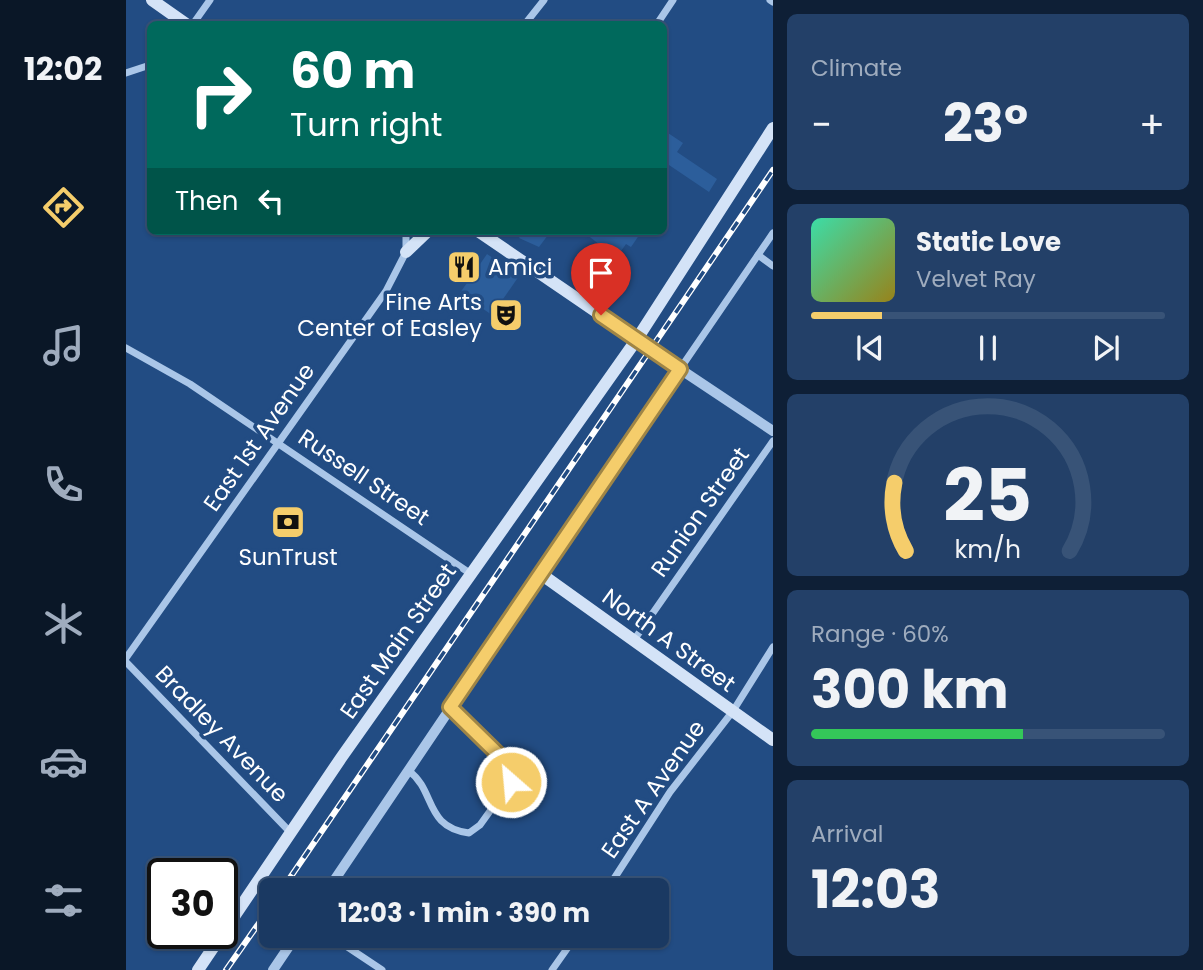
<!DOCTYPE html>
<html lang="en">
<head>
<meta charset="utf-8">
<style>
  body { margin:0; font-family:Poppins,sans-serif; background:#234068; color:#f1f3f6; height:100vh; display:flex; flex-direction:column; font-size:26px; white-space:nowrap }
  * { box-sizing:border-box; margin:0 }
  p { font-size:23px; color:#9facbe }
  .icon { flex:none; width:38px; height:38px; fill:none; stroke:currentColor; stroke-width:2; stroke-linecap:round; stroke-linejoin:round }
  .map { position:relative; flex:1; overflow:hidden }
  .drawer { display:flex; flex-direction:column; gap:14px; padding:14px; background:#0e1f36; width:430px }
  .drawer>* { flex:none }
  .banner { position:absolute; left:21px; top:21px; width:520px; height:214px; border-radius:10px; box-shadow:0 2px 5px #0004,0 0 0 2px #385377; background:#00695c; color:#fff; overflow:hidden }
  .speed { position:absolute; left:21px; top:858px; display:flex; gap:14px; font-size:35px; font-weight:700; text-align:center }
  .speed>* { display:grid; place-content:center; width:91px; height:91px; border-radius:50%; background:#1a3962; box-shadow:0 2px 5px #0004,0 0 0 2px #385377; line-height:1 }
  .speed .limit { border:4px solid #111; border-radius:10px; background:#fff; color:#111 }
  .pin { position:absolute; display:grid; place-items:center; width:60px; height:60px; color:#fff; margin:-72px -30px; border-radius:50% 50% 50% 0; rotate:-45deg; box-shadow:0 0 7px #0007 }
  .pin .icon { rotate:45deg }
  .me { position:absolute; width:77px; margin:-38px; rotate:333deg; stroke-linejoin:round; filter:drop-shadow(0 0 5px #0008) }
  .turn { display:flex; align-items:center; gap:24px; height:147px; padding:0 28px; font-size:32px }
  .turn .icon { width:91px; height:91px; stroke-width:2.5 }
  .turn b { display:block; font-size:49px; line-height:60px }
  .then { display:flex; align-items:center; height:66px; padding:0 28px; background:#0003; gap:14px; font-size:26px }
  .big { font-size:52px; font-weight:700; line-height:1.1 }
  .drawer .tile { flex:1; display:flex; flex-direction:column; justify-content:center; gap:10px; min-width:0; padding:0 24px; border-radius:10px; background:#234068 }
  .drawer .dial { align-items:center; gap:0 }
  .dial svg { height:182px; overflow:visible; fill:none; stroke:#385377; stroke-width:7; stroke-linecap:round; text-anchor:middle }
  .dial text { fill:#f1f3f6; stroke:none }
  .song { display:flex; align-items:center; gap:21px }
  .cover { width:84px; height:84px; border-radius:10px; background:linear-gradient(135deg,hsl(160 70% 55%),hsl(50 70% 35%)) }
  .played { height:7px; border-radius:4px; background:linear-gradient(90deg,#f5cd6b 20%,#385377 20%) }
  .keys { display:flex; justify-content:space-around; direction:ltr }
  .heat { display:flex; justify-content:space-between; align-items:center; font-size:38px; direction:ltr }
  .charge { height:10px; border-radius:5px; background:linear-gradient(90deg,#34c759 60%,#385377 0) }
  .trip { position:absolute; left:133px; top:878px; width:410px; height:70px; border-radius:10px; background:#1a3962; box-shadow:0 2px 5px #0004,0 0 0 2px #385377; font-weight:700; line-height:70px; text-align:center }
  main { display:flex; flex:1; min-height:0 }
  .tabs { display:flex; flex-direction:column; width:126px; justify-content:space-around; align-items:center; background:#0a1727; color:#9facbe }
  .tabs .icon { width:49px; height:49px }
  .tabs .selected { color:#f5cd6b }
  .tabs b { font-size:32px; color:#f1f3f6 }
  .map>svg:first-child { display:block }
  .green { fill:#2c5e9b }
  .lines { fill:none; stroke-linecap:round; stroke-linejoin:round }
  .minor { stroke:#aac6e8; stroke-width:7 }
  .tertiary { stroke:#aac6e8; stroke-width:10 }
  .secondary { stroke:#d4e3f7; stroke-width:12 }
  .rail-casing { stroke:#fff; stroke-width:6 }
  .rail { stroke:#224c83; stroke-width:3.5; stroke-dasharray:10; stroke-linecap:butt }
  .route-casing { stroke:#9f8546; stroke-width:18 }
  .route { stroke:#f5cd6b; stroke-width:12 }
  .labels { text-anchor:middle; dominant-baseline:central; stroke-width:7; stroke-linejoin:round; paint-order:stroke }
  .poi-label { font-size:23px; fill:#fff; stroke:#224c83; text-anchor:start }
  .street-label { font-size:23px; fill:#fff; stroke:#224c83 }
</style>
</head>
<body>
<main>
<nav class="tabs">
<b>12:02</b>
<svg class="icon selected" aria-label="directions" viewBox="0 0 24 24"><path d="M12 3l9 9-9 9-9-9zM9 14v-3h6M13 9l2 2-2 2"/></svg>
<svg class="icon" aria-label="music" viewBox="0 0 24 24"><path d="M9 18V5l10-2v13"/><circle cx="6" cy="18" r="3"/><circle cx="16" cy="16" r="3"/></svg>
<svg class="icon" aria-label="phone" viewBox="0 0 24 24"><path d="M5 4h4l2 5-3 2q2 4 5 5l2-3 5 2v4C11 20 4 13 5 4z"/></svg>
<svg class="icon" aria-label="climate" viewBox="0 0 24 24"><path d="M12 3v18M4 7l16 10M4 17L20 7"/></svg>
<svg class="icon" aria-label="car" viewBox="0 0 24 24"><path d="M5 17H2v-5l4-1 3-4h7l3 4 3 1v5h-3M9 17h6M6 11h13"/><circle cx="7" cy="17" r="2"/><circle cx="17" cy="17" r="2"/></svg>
<svg class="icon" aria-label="filters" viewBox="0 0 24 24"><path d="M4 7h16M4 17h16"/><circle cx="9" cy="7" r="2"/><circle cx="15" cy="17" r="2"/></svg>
</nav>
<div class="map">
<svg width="647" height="970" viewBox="0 0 647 970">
  <rect width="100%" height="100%" fill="#224c83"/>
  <g class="green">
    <path d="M539,131L557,143L551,152L591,179L583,192L543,165L537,173Z"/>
    <path d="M398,231H425L413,247L393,238Z"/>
    <path d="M468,231H516L505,247L500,244L486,264L469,252L474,245L464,237Z"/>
    <path d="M361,254L393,276L366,315L334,293Z"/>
  </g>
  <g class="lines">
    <g class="minor">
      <path d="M644,0L647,2"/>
      <path d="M67,24L84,0"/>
      <path d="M399,24L418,0"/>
      <path d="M531,24L547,0"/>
      <path d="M0,73L24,65"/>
      <path d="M632,255L647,266"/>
      <path d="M0,348L64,384L345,574"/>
      <path d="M554,369L647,233"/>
      <path d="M508,640L647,441"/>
      <path d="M0,658L260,291L280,252V231"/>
      <path d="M0,662L165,833"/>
      <path d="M283,771C310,791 298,827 343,833L354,825L385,782L383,769L372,754L324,707"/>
      <path d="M480,891L544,792L607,711L647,647"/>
      <path d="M205,936L256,970"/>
      <path d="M426,970L450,936"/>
    </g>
    <g class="tertiary">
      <path d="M554,369L647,431"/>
      <path d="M201,891L415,574"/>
      <path d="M147,970L170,936"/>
    </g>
    <g class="secondary">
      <path d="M26,0L60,24"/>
      <path d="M352,231L554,369L415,574L647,740"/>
      <path d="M280,252L302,231"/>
      <path d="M72,970L215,758L511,339L647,128"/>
    </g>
    <g class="rail-casing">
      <g id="rail">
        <path d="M155,891L647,170"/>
        <path d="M100,970L145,906"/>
      </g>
    </g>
    <use href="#rail" class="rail"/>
  </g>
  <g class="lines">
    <g class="route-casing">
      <path id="route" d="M385,782L383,768L372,754L324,707L554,369L475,315"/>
    </g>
    <use href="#route" class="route"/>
  </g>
  <defs>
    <g id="restaurant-square" transform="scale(1.75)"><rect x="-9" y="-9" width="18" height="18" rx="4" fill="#f5cd6b" stroke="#224c83"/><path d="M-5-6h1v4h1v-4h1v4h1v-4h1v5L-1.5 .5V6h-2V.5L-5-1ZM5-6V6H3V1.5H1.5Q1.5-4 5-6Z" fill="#111"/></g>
    <g id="theatre-square" transform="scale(1.75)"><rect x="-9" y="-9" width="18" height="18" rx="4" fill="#f5cd6b" stroke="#224c83"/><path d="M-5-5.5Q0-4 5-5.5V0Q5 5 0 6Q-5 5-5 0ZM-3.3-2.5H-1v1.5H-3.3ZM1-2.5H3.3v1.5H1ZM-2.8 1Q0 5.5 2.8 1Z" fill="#111"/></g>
    <g id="bank-square" transform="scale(1.75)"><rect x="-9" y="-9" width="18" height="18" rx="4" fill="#f5cd6b" stroke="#224c83"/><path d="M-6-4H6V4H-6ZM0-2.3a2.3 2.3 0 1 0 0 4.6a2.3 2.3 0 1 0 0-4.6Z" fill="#111"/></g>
  </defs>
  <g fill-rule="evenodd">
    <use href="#restaurant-square" x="338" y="267"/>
    <use href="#theatre-square" x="380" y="315"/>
    <use href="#bank-square" x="162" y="522"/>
  </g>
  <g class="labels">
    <g class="poi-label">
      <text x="362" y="267">Amici</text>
      <text x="356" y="302" text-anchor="end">Fine Arts<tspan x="356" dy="26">Center of Easley</tspan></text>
      <text x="162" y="557" text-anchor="middle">SunTrust</text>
    </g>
    <g class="street-label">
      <text transform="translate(133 437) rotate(-55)">East 1st Avenue</text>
      <text transform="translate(238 477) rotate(34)">Russell Street</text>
      <text transform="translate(574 512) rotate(-55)">Runion Street</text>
      <text transform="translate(543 640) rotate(36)">North A Street</text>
      <text transform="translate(272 641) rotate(-55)">East Main Street</text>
      <text transform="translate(96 734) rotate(46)">Bradley Avenue</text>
      <text transform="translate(527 789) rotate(-55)">East A Avenue</text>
    </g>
  </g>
</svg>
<div class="speed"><div class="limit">30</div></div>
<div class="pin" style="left:475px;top:315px;background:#d93025"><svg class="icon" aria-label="arrive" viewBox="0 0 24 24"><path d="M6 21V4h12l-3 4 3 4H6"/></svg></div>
<svg class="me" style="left:385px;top:782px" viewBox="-20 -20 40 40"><circle r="17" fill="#f5cd6b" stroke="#fff" stroke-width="3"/><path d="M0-11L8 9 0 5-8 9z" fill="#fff"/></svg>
<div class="trip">12:03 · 1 min · 390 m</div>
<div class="banner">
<div class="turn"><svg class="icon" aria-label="right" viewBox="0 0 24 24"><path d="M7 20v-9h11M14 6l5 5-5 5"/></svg><div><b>60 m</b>Turn right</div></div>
<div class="then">Then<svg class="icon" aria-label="left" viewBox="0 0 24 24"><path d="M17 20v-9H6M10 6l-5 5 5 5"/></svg></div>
</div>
</div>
<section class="drawer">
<div class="tile"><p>Climate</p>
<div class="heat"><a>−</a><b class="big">23°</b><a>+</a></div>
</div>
<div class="tile">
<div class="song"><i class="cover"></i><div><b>Static Love</b><p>Velvet Ray</p></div></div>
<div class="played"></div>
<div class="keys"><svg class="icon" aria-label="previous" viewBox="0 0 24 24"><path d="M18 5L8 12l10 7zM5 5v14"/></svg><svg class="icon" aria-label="pause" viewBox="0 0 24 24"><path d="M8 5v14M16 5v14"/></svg><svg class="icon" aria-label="next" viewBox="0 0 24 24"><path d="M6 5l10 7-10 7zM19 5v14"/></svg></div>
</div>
<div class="tile dial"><svg viewBox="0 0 100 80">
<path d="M14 69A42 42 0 1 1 86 69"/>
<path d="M14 69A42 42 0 0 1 9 39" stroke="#f5cd6b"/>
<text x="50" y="56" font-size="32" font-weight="700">25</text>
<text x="50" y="72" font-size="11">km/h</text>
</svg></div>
<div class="tile"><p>Range · 60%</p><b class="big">300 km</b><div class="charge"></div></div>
<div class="tile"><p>Arrival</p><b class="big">12:03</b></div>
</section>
</main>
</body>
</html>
